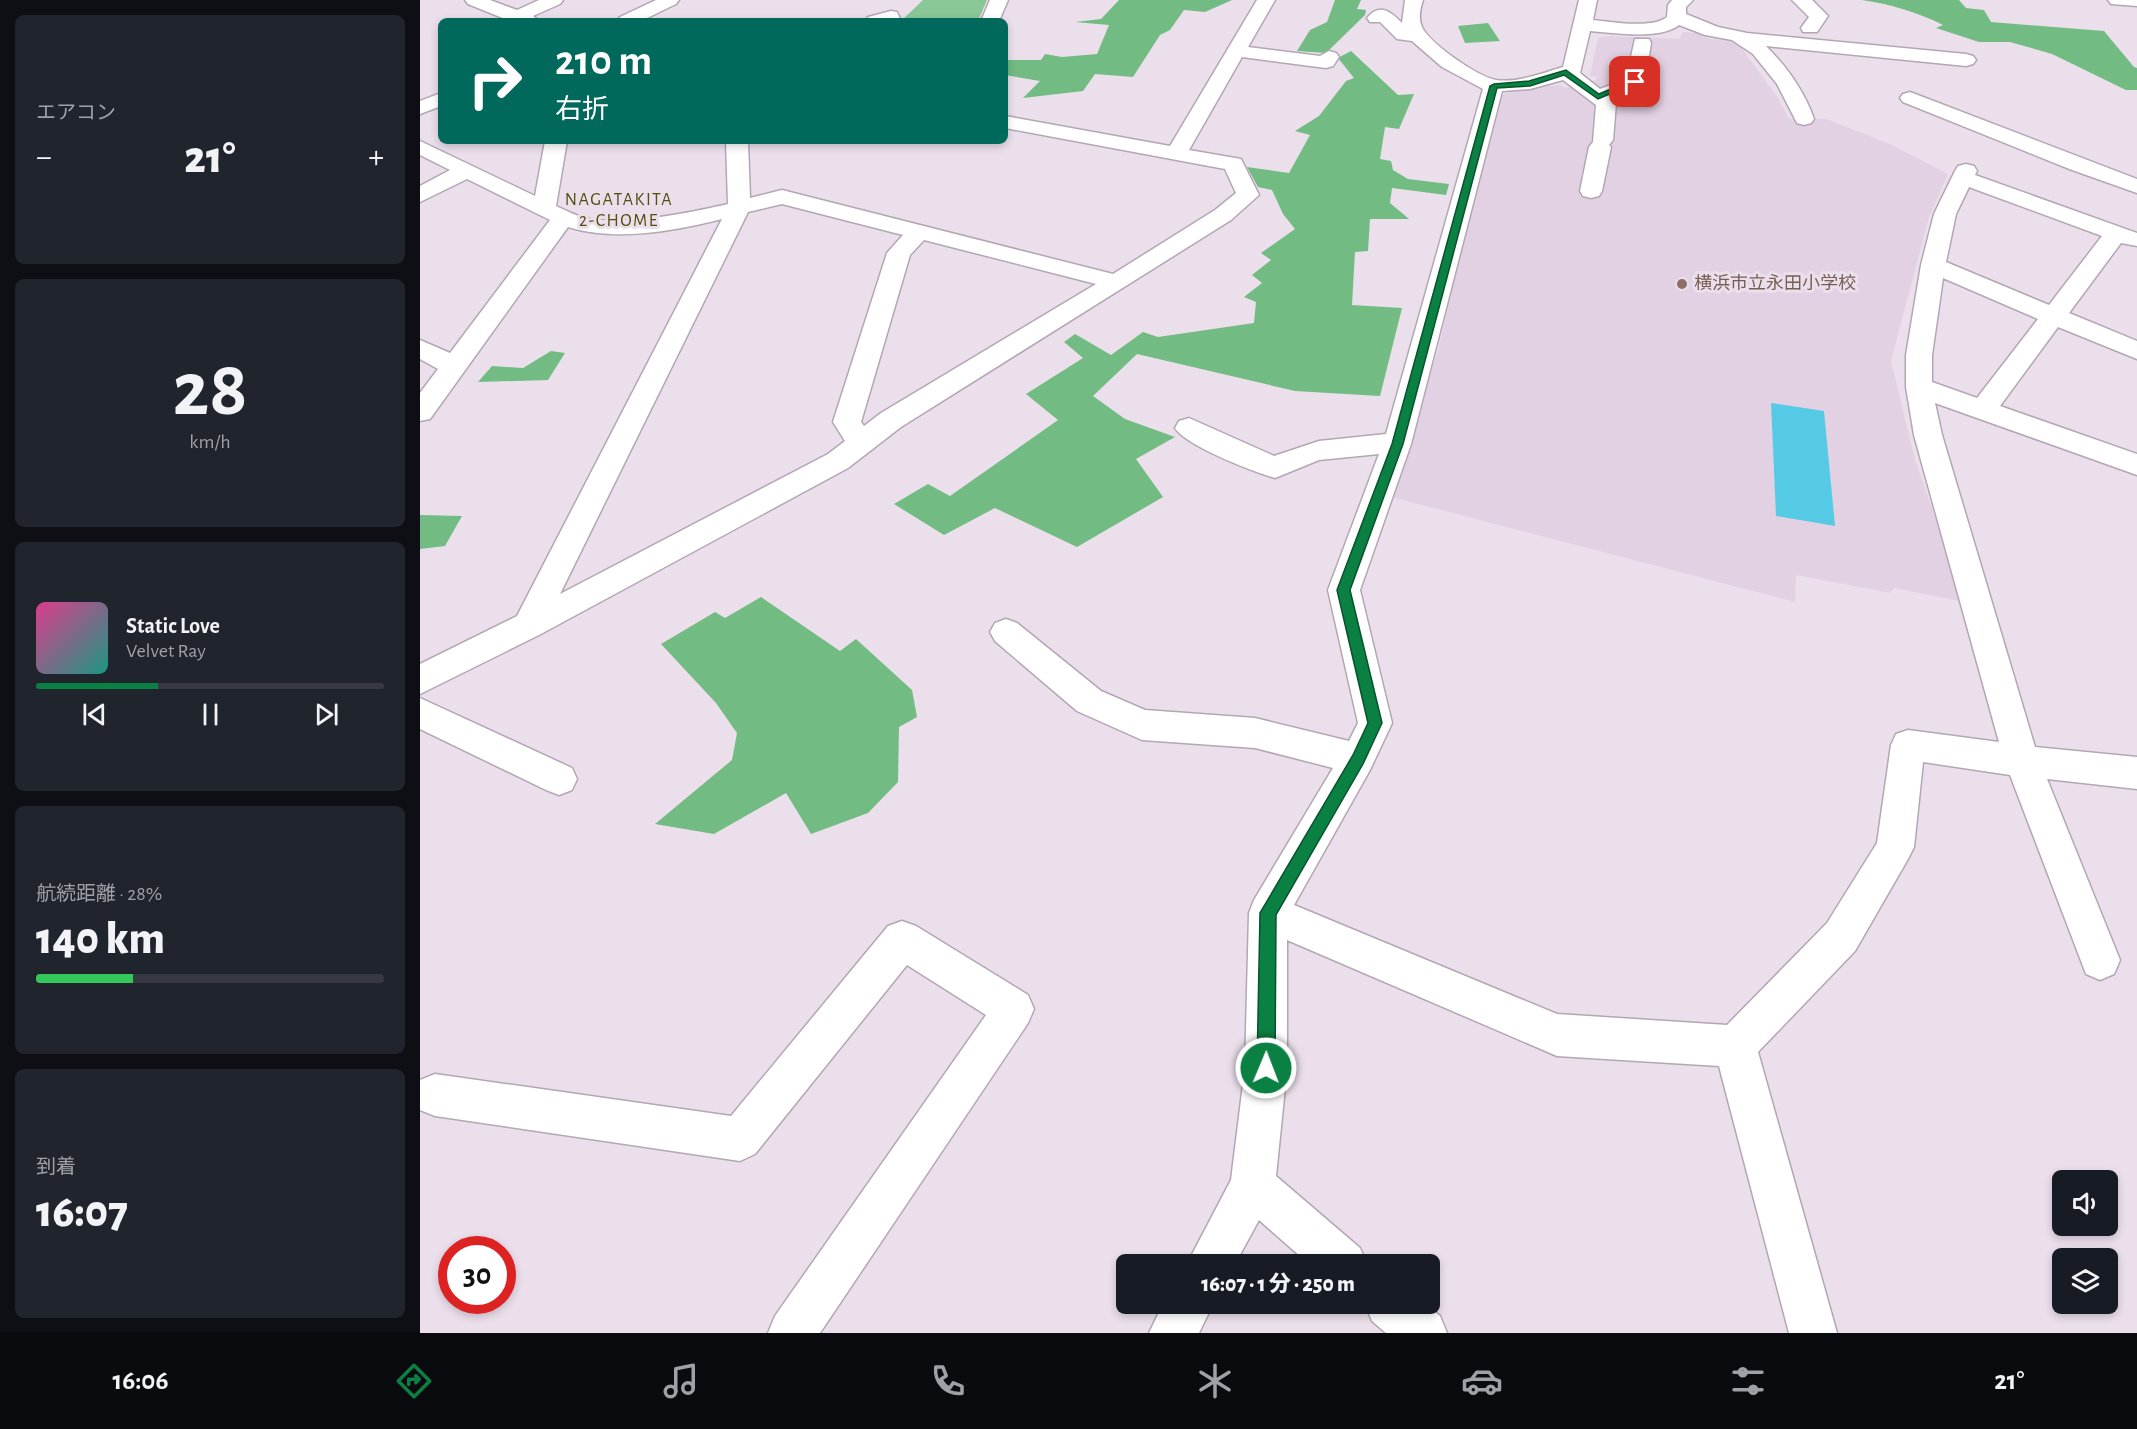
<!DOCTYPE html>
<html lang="ja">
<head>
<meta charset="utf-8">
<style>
  body { margin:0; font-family:"Alegreya Sans","Noto Sans JP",sans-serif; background:#20242c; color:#f1f3f6; height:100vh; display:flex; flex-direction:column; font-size:22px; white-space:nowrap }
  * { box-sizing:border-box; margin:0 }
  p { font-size:20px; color:#9ea1a6 }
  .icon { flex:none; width:33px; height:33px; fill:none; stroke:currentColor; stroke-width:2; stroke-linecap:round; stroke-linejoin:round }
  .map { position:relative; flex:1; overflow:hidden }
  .drawer { display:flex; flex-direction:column; gap:15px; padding:15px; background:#0d0f14; width:420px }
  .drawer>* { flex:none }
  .hud { position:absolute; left:18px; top:18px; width:570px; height:126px; border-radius:9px; box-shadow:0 3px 9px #0003; background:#00695c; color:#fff; overflow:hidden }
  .fabs { position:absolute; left:1632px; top:1170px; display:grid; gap:12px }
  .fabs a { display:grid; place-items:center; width:66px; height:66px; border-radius:9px; background:#171b24; box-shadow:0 3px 9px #0003; font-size:30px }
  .speed { position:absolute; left:18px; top:1236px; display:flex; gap:12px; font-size:30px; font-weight:700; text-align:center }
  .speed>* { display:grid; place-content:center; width:78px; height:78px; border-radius:50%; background:#171b24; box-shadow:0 3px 9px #0003; line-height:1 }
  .speed .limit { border:9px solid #d22; background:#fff; color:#111 }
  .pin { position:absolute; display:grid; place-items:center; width:51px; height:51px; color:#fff; margin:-26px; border-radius:12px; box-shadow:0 3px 9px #0006 }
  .me { position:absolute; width:66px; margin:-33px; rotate:1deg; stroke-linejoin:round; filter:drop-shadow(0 0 4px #0008) }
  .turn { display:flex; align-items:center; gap:21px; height:126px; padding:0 18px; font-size:27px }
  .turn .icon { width:78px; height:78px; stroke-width:2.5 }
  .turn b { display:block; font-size:42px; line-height:51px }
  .big { font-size:45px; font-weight:800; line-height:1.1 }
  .drawer .tile { flex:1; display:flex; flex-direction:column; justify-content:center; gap:9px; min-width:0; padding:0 21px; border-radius:9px; background:#20242c }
  .drawer .dial { align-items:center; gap:0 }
  .dial b { font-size:78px; line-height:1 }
  .song { display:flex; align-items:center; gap:18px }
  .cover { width:72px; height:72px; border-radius:9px; background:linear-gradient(135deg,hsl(330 70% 55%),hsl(170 70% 35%)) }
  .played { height:6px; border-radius:3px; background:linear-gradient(90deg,#0b8043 35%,#363941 35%) }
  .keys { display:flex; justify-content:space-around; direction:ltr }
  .heat { display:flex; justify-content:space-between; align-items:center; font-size:33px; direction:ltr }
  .charge { height:9px; border-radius:4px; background:linear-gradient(90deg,#34c759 28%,#363941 0) }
  .trip { position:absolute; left:696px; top:1254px; width:324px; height:60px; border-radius:9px; background:#171b24; box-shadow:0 3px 9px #0003; font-weight:800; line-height:60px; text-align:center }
  .tab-bar { display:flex; height:96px; justify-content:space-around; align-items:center; background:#090b0e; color:#9ea1a6 }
  .tab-bar .icon { width:42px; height:42px }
  .tab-bar .active { color:#0b8043 }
  .tab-bar b { font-size:27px; color:#f1f3f6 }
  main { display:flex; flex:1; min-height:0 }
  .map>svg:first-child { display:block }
  .built { fill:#e2d1e3 }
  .green { fill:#89c896 }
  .forest { fill:#72bc83 }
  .water { fill:#55cae4 }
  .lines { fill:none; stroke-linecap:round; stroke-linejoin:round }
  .minor-casing { stroke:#b3a7b3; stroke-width:3 }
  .minor { fill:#fff; fill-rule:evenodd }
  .route { fill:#0b8043; stroke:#07532c; stroke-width:1.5 }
  .education-dot { fill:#8d6e63; stroke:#ebdfec; stroke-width:2 }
  .labels { text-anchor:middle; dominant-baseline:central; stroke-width:6; stroke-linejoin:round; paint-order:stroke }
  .far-neighbourhood-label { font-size:18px; letter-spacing:1.5px; fill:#544e0f; stroke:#ebdfec }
  .far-education-label { font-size:18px; fill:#785e54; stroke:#ebdfec; text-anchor:start }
</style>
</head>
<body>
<main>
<section class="drawer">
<div class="tile"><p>エアコン</p>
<div class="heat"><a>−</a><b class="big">21°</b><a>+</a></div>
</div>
<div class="tile dial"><b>28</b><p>km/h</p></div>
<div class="tile">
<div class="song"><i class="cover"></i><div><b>Static Love</b><p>Velvet Ray</p></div></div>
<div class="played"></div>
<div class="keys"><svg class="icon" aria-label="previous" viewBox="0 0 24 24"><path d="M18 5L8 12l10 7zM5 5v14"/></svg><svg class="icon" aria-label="pause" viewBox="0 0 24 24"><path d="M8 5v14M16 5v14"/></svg><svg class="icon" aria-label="next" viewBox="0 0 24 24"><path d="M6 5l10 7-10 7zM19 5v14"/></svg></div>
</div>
<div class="tile"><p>航続距離 · 28%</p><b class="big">140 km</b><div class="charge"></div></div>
<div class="tile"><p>到着</p><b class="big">16:07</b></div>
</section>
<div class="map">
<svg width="1717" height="1333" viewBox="0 0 1717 1333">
  <rect width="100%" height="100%" fill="#ebdfec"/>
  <path class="built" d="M1263,32L1276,33L1289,39L1307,40L1320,46L1358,98L1369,119H1406L1472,145L1528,174L1509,217L1471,361L1495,460L1545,602L1474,588L1471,593L1376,575L1375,602L971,497L1018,351L1062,156L1081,96L1093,89L1140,85L1145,88L1176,80L1177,77L1170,76L1178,38L1191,36L1259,39Z"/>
  <path class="green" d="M503,0H567L558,21H481Z"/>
  <g class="forest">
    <path d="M699,0H812L785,12L764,10L750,30L740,35L713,77L675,74L663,91L603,98L620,81L585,75V60H621L625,54L642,57L677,54L689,25L655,22L681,19Z"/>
    <path d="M915,0H941L937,9L946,10L945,15L906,53L877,51L890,30L907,22Z"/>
    <path d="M1442,0H1539L1546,8L1564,10L1571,22L1684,31L1714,67L1717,68V90H1706L1632,54L1590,42H1559L1516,28L1523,25C1497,12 1470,4 1442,0Z"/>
    <path d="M1068,23L1080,41L1045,43L1038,26Z"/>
    <path d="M931,51L978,95L994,94L979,129L965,127L960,159L971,161L973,170L988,179L1029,184L1026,195L972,188L970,203L989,219H950L948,251L935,252L932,305L982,308L960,396L875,391L717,354L673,396L705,419L755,437L716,459L743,497L657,547L575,508L524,535L474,504L508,484L530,496L638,420L606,394L663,358L644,342L655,334L691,355L723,332L738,337L834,323L836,302L824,297L842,283L832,275L851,260L841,253L875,229L863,214L852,190L838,187L827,167L869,173L890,135L875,131L899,116L926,81L934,78L918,58Z"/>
    <path d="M131,351L145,353L128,380L58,382L72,366L103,368Z"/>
    <path d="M0,515L42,516L25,546L0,549Z"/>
    <path d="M341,597L420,651L436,639L492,690L497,717L479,727L478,782L448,813L391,834L366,793L294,834L235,824L312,760L317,733L296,703L241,644L295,612L305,618Z"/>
  </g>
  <path class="water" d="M1351,403L1404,411L1415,526L1356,516Z"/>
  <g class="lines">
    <g class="minor-casing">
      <g id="minor">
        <path d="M45,0H70L97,10L119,0H143L140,4L113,16L119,21H90L48,4Z"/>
        <path d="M236,0H259L256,4L221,21H197L200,17Z"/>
        <path d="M570,0H588L579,21H561Z"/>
        <path d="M837,0H855L828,47L900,56L909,51L916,53L919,57L913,66L906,68L822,57L769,150L821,159L839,195L811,220L481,427L428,468L119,635L0,694V664L97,616L302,219C254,231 196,242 148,227L10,419L0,421V393L18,369L0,359V340L30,353L130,220L47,179L0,202V186L30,170L0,155V141L115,196L125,141H147L136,206C147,211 158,217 170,219C209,225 269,213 308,204L306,141H328L330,198L362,190L693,274L795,210L816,193L805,169L585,128V116L750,146ZM362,204L483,235L467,253L413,422L425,441L408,454L140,594L328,212ZM504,240L676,284L461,413L444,426L441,422L490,255Z"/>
        <path d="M985,0H1003C1000,9 998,18 1002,27C1009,43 1058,77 1076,80C1098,83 1123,73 1143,67L1159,0H1177L1173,20C1192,22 1232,29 1247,17L1248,5L1252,0H1273L1266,7V14L1298,27L1327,33L1546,54L1553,56L1556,60L1553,64L1546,66L1346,46C1367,67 1384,91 1394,119L1391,123L1384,125L1377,123L1357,84L1333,54L1312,40L1285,35L1259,25C1240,40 1194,33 1170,31L1160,73L1180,89L1206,79L1215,39H1229L1231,43L1225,82L1222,86L1192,98L1196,103L1193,140L1189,145L1191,147L1182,191L1179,196L1171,198L1163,196L1160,191L1169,147L1173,142L1176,105L1143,80L1110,89L1082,91L991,444L940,590L972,723L950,770L874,905L1137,1014L1307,1025L1407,923L1457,843L1471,745L1476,734L1488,730L1579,742L1494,435L1486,387V355L1501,265L1514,214L1535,171L1538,166L1546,164L1554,166L1557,171L1555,175L1717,233V246L1701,243L1649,313L1717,341V359L1638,327L1580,406L1717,454V475L1515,403L1522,435L1615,747L1717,757V789L1627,779L1700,960L1694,974L1680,980L1666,974L1590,775L1503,762L1494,847L1488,859L1435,951L1338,1052L1417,1333H1369L1299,1066L1137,1056L867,940V1068L856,1176L940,1248L947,1264H889L839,1220L815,1264H767L811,1180L825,1068L829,913L834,900L913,768L835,748L722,740L657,711L575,641L570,632L575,623L586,619L597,623L681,691L725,710L835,718L929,741L938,723L908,590L959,454L899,460L855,478C834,472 766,446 755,428L759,421L769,418L854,456L899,441L966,434L1063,89L1022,67L992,41L977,39L960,22H950L947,18C960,2 971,12 982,23ZM1549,187L1682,236L1629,305L1526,262L1536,214ZM1523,278L1618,319L1557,398L1512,382V355Z"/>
        <path d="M1372,0H1392L1408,16L1397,32H1383L1381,28L1389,17Z"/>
        <path d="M1688,0H1717V6L1691,4Z"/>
        <path d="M471,11L477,12L481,21H445L448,17Z"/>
        <path d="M1490,92L1717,179V193L1652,170L1483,102L1480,98L1483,94Z"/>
        <path d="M21,93V106L0,114V101Z"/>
        <path d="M0,698L152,768L157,779L152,790L139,795L126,790L0,729Z"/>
        <path d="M482,921L496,926L608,995L614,1009L608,1023L400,1333H348L355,1316L566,1015L487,965L335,1154L320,1161L15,1116L0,1110V1080L15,1074L311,1116L468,926Z"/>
        <path d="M743,1304H793L779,1333H729Z"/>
        <path d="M945,1304H1005L1020,1316L1027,1333H966L952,1321Z"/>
      </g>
    </g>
    <use href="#minor" class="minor"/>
  </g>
  <path class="route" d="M1146,70L1179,94L1212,80L1219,82L1178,99L1144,75L1110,86L1077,88L983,444L930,590L962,723L943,764L856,915L855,1068L852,1074L846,1077L840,1074L837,1068L840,913L933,755L948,723L917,590L972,444L1070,86L1074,84L1109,81Z"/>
  <circle class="education-dot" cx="1262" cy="284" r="6"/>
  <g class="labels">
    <g class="far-neighbourhood-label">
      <text x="199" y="200">NAGATAKITA<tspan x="199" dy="21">2-CHOME</tspan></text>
    </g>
    <g class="far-education-label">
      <text x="1274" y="284">横浜市立永田小学校</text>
    </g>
  </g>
</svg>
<div class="fabs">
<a><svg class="icon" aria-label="sound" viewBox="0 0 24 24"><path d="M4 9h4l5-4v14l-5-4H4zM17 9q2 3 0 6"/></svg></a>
<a><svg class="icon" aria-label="layers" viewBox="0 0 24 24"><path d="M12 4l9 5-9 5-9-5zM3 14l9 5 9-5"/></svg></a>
</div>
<div class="speed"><div class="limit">30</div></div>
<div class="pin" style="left:1215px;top:82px;background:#d93025"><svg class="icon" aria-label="arrive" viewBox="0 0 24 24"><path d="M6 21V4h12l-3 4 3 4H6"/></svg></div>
<svg class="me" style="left:846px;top:1068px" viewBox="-20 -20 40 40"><circle r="17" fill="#0b8043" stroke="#fff" stroke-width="3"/><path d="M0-11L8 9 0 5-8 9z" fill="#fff"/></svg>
<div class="trip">16:07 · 1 分 · 250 m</div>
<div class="hud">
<div class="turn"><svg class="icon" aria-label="right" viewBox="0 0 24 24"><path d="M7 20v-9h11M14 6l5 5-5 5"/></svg><div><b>210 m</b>右折</div></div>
</div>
</div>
</main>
<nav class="tab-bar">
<b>16:06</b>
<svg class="icon active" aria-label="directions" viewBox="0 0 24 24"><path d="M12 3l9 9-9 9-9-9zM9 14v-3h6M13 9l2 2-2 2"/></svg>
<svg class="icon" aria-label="music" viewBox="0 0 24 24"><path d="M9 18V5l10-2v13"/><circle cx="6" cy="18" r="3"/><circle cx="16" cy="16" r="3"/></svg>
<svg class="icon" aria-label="phone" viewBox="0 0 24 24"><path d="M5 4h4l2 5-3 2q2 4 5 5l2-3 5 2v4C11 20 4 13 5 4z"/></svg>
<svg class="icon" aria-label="climate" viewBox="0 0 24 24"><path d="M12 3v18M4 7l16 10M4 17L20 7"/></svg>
<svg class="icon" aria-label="car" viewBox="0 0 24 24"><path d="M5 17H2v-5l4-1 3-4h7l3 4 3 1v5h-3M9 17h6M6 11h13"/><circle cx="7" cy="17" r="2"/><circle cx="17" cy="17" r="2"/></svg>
<svg class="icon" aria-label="filters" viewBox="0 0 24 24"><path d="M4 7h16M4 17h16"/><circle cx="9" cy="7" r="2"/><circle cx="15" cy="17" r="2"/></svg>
<b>21°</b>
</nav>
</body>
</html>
